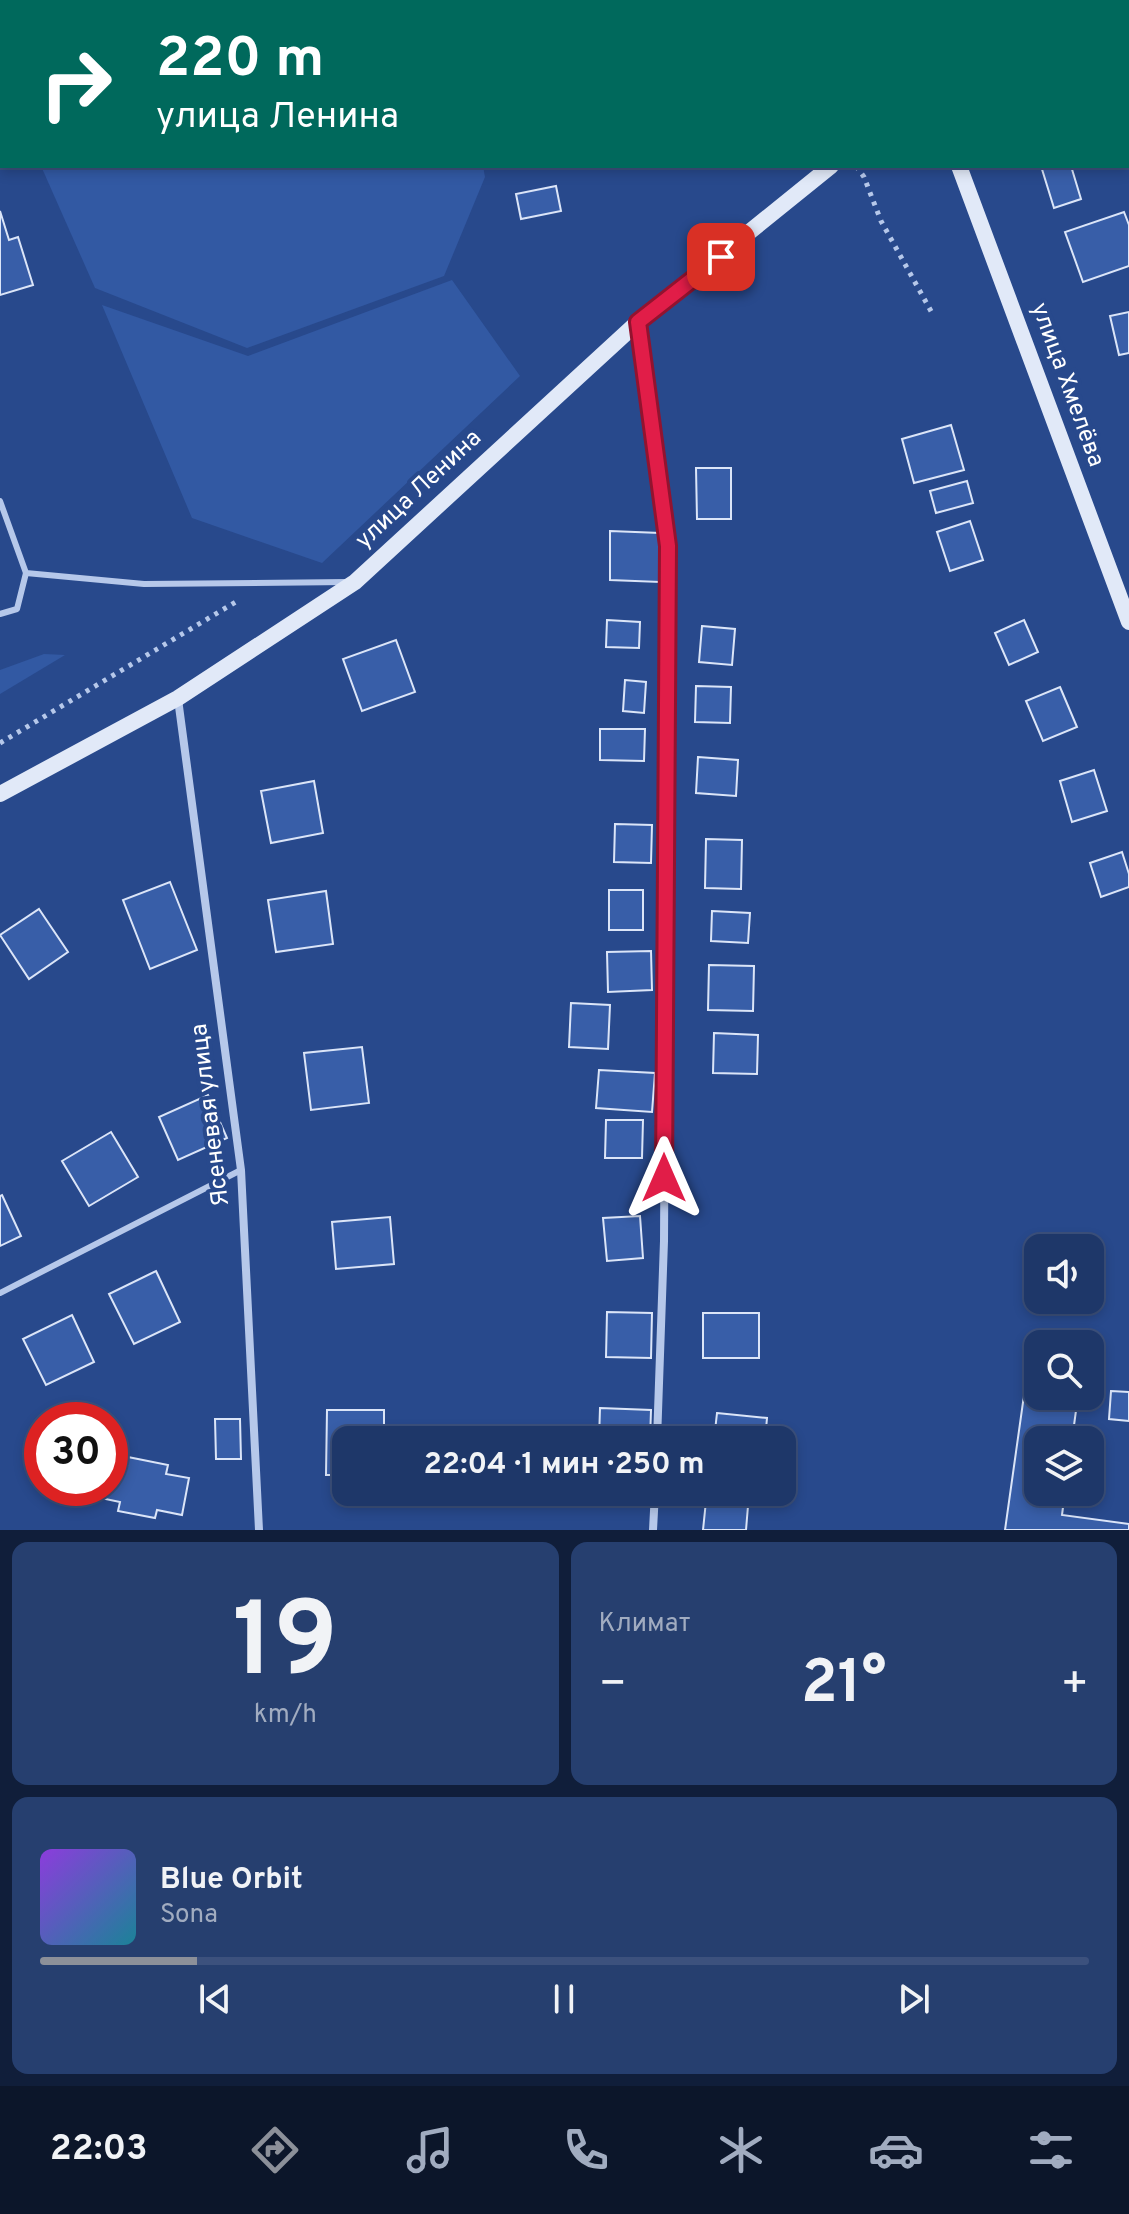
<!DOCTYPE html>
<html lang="ru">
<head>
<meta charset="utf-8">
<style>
  body { margin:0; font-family:Overpass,sans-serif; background:#263f6f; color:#f1f3f6; height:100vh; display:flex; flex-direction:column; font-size:30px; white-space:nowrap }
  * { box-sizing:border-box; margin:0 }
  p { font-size:26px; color:#a1acc0 }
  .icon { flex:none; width:44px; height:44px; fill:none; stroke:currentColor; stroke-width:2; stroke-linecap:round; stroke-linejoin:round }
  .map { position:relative; height:1530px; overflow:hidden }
  .details { display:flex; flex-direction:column; gap:12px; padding:12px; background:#101e3a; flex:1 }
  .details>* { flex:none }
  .top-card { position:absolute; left:0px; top:0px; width:1130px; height:168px; box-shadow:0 4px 12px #0003,0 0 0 2px #3c517d; background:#00695c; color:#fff; overflow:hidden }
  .fabs { position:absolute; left:1024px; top:1234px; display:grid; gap:16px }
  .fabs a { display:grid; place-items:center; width:80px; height:80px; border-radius:16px; background:#1e3769; box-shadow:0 4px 12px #0003,0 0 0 2px #3c517d; font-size:40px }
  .speed { position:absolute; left:24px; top:1402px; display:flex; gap:16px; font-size:40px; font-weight:700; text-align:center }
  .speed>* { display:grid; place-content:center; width:104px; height:104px; border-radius:50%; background:#1e3769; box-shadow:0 4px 12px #0003,0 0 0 2px #3c517d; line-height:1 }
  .speed .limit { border:12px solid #d22; background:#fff; color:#111 }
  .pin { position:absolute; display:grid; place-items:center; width:68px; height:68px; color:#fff; margin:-34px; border-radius:16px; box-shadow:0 4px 12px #0006 }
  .me { position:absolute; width:88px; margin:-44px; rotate:0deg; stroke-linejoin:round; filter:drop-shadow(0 0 6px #0008) }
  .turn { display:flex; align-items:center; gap:28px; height:168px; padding:0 24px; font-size:36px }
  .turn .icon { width:104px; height:104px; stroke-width:2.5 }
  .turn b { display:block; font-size:56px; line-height:68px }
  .big { font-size:60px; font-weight:700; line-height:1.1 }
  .details .widget { flex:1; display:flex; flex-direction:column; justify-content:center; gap:12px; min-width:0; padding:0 28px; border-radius:16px; background:#263f6f }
  .details .dial { align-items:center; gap:0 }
  .dial b { font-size:104px; line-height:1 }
  .song { display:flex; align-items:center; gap:24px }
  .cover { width:96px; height:96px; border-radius:12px; background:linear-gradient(135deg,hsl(270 70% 55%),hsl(190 70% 35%)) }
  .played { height:8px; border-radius:4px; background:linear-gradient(90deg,#8c9099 15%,#3c517d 15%) }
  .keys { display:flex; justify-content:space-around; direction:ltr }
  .heat { display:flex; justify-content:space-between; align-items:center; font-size:44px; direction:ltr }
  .details .tiles { flex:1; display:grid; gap:12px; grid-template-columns:1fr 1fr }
  .widget:last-child { grid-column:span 2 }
  .trip { position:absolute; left:332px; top:1426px; width:464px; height:80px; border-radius:16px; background:#1e3769; box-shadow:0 4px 12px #0003,0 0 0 2px #3c517d; font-weight:700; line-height:80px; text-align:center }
  .dock { display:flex; height:128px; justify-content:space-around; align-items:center; background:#0c162a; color:#a1acc0 }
  .dock .icon { width:56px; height:56px }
  .dock .current { color:#8c9099 }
  .dock b { font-size:36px; color:#f1f3f6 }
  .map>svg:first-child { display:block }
  .green { fill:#3259a3 }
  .building { fill:#385ea8; stroke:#dbe5f8; stroke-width:2 }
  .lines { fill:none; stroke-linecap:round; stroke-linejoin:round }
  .path { stroke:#b6c8ea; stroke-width:5; stroke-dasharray:4 6; stroke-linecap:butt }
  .lane { stroke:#b6c8ea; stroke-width:6 }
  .street { stroke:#b6c8ea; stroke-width:8 }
  .secondary { stroke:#e1e9f8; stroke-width:16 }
  .route-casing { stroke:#92132f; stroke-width:20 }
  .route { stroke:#e11d48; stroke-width:14 }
  .labels { text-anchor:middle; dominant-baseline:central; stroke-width:8; stroke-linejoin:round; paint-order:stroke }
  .street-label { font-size:24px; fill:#fff; stroke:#28498c }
</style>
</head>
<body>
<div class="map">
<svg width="1129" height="1530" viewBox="0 0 1129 1530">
  <rect width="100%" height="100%" fill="#28498c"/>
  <g class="green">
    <path d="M0,0H459L460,2H2V36Z"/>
    <path d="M41,166H483L485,177L444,276L247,348L95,288Z"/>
    <path d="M452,280L520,376L322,563L192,518L102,305L248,356Z"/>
    <path d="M44,654L65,655L0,694V670Z"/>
  </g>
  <g class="building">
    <path d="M1041,166H1071L1081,199L1054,208Z"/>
    <path d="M556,186L561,211L521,219L516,194Z"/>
    <path d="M0,211L9,240L18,237L33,285L0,295Z"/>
    <path d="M1124,212L1129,225V266L1083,282L1065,232Z"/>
    <path d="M1129,312V353L1119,355L1110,316Z"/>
    <path d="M951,425L964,470L914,483L902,439Z"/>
    <path d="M696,468H731V519H697Z"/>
    <path d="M967,481L973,503L936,513L930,491Z"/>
    <path d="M970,521L983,560L950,571L937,532Z"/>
    <path d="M610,531L660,533V582L610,580Z"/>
    <path d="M607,620L640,622L639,648L606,647Z"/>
    <path d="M1024,620L1038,652L1009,665L995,633Z"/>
    <path d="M702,626L735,629L732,665L699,662Z"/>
    <path d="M396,640L415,692L362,711L343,659Z"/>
    <path d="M625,680L646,682L644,713L623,711Z"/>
    <path d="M696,686L731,687L730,723L695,722Z"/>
    <path d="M1060,687L1077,727L1043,741L1026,701Z"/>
    <path d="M600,729H645L644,761L600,760Z"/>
    <path d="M698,757L738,760L736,796L696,793Z"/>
    <path d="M1094,770L1107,811L1072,822L1060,781Z"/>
    <path d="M314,781L323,833L271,843L261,791Z"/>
    <path d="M615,824L652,825L651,863L614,862Z"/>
    <path d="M706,839L742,840L741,889L705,888Z"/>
    <path d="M1122,852L1129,874V887L1101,897L1090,863Z"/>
    <path d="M170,882L197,950L150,969L123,900Z"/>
    <rect x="609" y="890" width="34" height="40"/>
    <path d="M326,891L333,944L276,952L268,900Z"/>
    <path d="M39,909L68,952L29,979L0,935Z"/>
    <path d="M712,911L750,913L748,943L711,941Z"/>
    <path d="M651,951L652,990L608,992L607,952Z"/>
    <path d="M709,965L754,966L753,1011L708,1010Z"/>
    <path d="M571,1003L610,1005L608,1049L569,1047Z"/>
    <path d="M714,1033L758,1035L757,1074L713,1073Z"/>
    <path d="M362,1047L369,1103L311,1110L304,1053Z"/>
    <path d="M599,1070L655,1073L652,1112L596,1108Z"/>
    <path d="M208,1095L227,1138L178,1160L159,1117Z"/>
    <path d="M606,1120H643L642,1158H605Z"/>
    <path d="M111,1132L138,1177L89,1206L62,1161Z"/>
    <path d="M2,1195L21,1236L0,1246V1196Z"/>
    <path d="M640,1216L643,1258L607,1261L603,1218Z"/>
    <path d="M390,1217L394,1264L336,1269L332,1222Z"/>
    <path d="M156,1271L180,1322L134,1344L109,1294Z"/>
    <path d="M607,1312L652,1313L651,1358L606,1357Z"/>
    <rect x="703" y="1313" width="56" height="45"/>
    <path d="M72,1315L94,1362L46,1385L23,1339Z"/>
    <path d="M1026,1381L1038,1383V1396H1078L1072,1440H1038V1492H1065L1062,1515L1129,1524V1530H1005Z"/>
    <path d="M1111,1391L1129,1392V1421L1109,1419Z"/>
    <path d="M600,1408L651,1410L650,1440H599Z"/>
    <path d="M327,1410H384V1440H346V1475H326Z"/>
    <path d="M717,1413L767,1418L765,1440H714Z"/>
    <path d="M215,1419H240L241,1459H216Z"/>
    <path d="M128,1457L168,1465L166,1474L189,1478L182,1515L157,1510L155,1518L118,1511L120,1502L96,1497L97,1488H110V1463L127,1467Z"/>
    <path d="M706,1501L748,1506L746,1530H703Z"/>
  </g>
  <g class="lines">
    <g class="path">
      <path d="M802,0L803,2"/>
      <path d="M856,166L864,177L881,221L932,313"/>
      <path d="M0,743L239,600"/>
    </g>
    <g class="lane">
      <path d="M0,501L26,573L144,584L348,582"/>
      <path d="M0,614L17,609L26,573"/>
      <path d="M0,1293L241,1170"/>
    </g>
    <g class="street">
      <path d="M639,323L668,546L664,1241L657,1440"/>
      <path d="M178,699L241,1170L259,1530"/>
      <path d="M653,1530L655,1492"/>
    </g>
    <g class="secondary">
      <path d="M898,0L899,2"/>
      <path d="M959,166L1129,622"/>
      <path d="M0,794L178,698L355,582L638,322L831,166"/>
    </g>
  </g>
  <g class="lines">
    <g class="route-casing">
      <path id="route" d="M664,1178L668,546L638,322L721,257"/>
    </g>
    <use href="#route" class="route"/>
  </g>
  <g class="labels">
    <g class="street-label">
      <text transform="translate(1067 385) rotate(70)">улица Хмелёва</text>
      <text transform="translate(419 490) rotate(-43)">улица Ленина</text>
      <text transform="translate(211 1115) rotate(-97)">Ясеневая улица</text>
    </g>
  </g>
</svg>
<div class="fabs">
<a><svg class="icon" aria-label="sound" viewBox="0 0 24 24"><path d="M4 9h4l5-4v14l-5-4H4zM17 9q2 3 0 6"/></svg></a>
<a><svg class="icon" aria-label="search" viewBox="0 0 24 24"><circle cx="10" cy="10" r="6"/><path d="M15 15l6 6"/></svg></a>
<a><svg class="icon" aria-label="layers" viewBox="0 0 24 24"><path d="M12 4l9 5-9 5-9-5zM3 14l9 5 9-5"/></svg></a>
</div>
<div class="speed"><div class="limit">30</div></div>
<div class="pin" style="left:721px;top:257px;background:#d93025"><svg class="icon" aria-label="arrive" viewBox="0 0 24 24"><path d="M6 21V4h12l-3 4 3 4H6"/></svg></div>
<svg class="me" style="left:664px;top:1178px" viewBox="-20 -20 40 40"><path d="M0-17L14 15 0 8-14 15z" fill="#e11d48" stroke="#fff" stroke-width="4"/></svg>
<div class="trip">22:04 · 1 мин · 250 m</div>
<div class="top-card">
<div class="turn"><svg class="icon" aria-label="right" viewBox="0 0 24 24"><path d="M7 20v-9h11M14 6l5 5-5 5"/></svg><div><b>220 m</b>улица Ленина</div></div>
</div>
</div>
<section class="details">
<div class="tiles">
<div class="widget dial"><b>19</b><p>km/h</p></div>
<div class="widget"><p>Климат</p>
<div class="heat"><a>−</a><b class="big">21°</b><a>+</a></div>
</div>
<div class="widget">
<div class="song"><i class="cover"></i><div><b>Blue Orbit</b><p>Sona</p></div></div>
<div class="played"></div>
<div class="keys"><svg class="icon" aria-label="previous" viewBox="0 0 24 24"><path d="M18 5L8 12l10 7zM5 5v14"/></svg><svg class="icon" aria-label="pause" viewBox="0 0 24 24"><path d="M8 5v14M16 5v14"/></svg><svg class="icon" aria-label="next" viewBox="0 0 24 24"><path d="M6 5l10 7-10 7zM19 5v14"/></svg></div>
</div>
</div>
</section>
<nav class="dock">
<b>22:03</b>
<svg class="icon current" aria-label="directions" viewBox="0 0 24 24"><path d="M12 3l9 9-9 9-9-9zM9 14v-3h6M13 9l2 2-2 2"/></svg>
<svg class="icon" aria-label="music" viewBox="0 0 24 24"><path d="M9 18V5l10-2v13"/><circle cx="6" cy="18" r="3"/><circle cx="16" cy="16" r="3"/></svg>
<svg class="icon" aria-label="phone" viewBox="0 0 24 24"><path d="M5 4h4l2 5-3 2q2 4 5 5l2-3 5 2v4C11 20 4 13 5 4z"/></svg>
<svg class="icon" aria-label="climate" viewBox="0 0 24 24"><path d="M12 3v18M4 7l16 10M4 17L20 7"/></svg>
<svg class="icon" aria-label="car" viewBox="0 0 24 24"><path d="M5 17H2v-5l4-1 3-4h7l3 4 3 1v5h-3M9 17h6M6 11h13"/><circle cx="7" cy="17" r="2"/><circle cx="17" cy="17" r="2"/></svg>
<svg class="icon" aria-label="filters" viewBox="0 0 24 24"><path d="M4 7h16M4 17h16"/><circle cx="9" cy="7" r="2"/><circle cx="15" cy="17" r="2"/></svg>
</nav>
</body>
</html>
